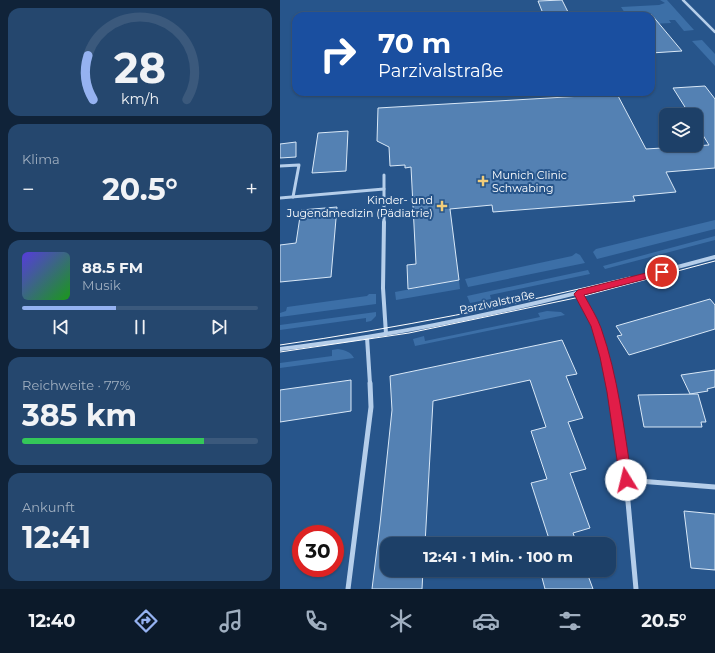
<!DOCTYPE html>
<html lang="de">
<head>
<meta charset="utf-8">
<style>
  body { margin:0; font-family:Montserrat,sans-serif; background:#25476e; color:#f1f3f6; height:100vh; display:flex; flex-direction:column; font-size:15px; white-space:nowrap }
  * { box-sizing:border-box; margin:0 }
  p { font-size:13px; color:#a0afc0 }
  .icon { flex:none; width:22px; height:22px; fill:none; stroke:currentColor; stroke-width:2; stroke-linecap:round; stroke-linejoin:round }
  .map { position:relative; flex:1; overflow:hidden }
  .drawer { display:flex; flex-direction:column; gap:8px; padding:8px; background:#102339; width:280px }
  .drawer>* { flex:none }
  .top-card { position:absolute; left:12px; top:12px; width:363px; height:84px; border-radius:12px; box-shadow:0 1px 3px #0004,0 0 0 1px #3b597c; background:#1a4fa0; color:#fff; overflow:hidden }
  .buttons { position:absolute; left:379px; top:108px; display:grid; gap:8px }
  .buttons a { display:grid; place-items:center; width:44px; height:44px; border-radius:8px; background:#1d4068; box-shadow:0 1px 3px #0004,0 0 0 1px #3b597c; font-size:20px }
  .speed { position:absolute; left:12px; top:525px; display:flex; gap:8px; font-size:20px; font-weight:700; text-align:center }
  .speed>* { display:grid; place-content:center; width:52px; height:52px; border-radius:50%; background:#1d4068; box-shadow:0 1px 3px #0004,0 0 0 1px #3b597c; line-height:1 }
  .speed .limit { border:6px solid #d22; background:#fff; color:#111 }
  .pin { position:absolute; display:grid; place-items:center; width:34px; height:34px; color:#fff; margin:-17px; border:2px solid #fff; border-radius:50%; box-shadow:0 1px 4px #0007 }
  .me { position:absolute; width:44px; margin:-22px; rotate:351deg; stroke-linejoin:round; filter:drop-shadow(0 0 3px #0008) }
  .turn { display:flex; align-items:center; gap:14px; height:84px; padding:0 20px; font-size:18px }
  .turn .icon { width:52px; height:52px; stroke-width:2.5 }
  .turn b { display:block; font-size:28px; line-height:34px }
  .big { font-size:30px; font-weight:700; line-height:1.1 }
  .drawer .tile { flex:1; display:flex; flex-direction:column; justify-content:center; gap:6px; min-width:0; padding:0 14px; border-radius:12px; background:#25476e }
  .drawer .dial { align-items:center; gap:0 }
  .dial svg { height:104px; overflow:visible; fill:none; stroke:#3b597c; stroke-width:7; stroke-linecap:round; text-anchor:middle }
  .dial text { fill:#f1f3f6; stroke:none }
  .song { display:flex; align-items:center; gap:12px }
  .cover { width:48px; height:48px; border-radius:6px; background:linear-gradient(135deg,hsl(250 70% 55%),hsl(120 70% 35%)) }
  .played { height:4px; border-radius:2px; background:linear-gradient(90deg,#95b2f1 40%,#3b597c 40%) }
  .keys { display:flex; justify-content:space-around; direction:ltr }
  .heat { display:flex; justify-content:space-between; align-items:center; font-size:22px; direction:ltr }
  .charge { height:6px; border-radius:3px; background:linear-gradient(90deg,#34c759 77%,#3b597c 0) }
  .trip { position:absolute; left:100px; top:537px; width:236px; height:40px; border-radius:12px; background:#1d4068; box-shadow:0 1px 3px #0004,0 0 0 1px #3b597c; font-weight:700; line-height:40px; text-align:center }
  .dock { display:flex; height:64px; justify-content:space-around; align-items:center; background:#0c1a2a; color:#a0afc0 }
  .dock .icon { width:28px; height:28px }
  .dock .on { color:#95b2f1 }
  .dock b { font-size:18px; color:#f1f3f6 }
  main { display:flex; flex:1; min-height:0 }
  .map>svg:first-child { display:block }
  .green { fill:#3c6fa7 }
  .building { fill:#5481b3; stroke:#d9e8f7 }
  .lines { fill:none; stroke-linecap:round; stroke-linejoin:round }
  .minor-far3 { stroke:#b5ceea; stroke-width:2.5 }
  .minor-far2 { stroke:#b5ceea; stroke-width:3 }
  .minor-far1 { stroke:#b5ceea; stroke-width:4 }
  .minor { stroke:#b5ceea; stroke-width:5 }
  .tram { stroke:#fff; stroke-width:1 }
  .route { fill:#e11d48; stroke:#92132f }
  .poi-dot { fill:#f2cd7b; stroke:#27558b; stroke-width:1.5 }
  .labels { text-anchor:middle; dominant-baseline:central; stroke-width:4; stroke-linejoin:round; paint-order:stroke }
  .poi-label { font-size:11px; fill:#fff; stroke:#27558b; text-anchor:start }
  .street-label { font-size:11px; fill:#fff; stroke:#27558b }
</style>
</head>
<body>
<main>
<section class="drawer">
<div class="tile dial"><svg viewBox="0 0 100 80">
<path d="M14 69A42 42 0 1 1 86 69"/>
<path d="M14 69A42 42 0 0 1 10 35" stroke="#95b2f1"/>
<text x="50" y="56" font-size="32" font-weight="700">28</text>
<text x="50" y="72" font-size="11">km/h</text>
</svg></div>
<div class="tile"><p>Klima</p>
<div class="heat"><a>−</a><b class="big">20.5°</b><a>+</a></div>
</div>
<div class="tile">
<div class="song"><i class="cover"></i><div><b>88.5 FM</b><p>Musik</p></div></div>
<div class="played"></div>
<div class="keys"><svg class="icon" aria-label="previous" viewBox="0 0 24 24"><path d="M18 5L8 12l10 7zM5 5v14"/></svg><svg class="icon" aria-label="pause" viewBox="0 0 24 24"><path d="M8 5v14M16 5v14"/></svg><svg class="icon" aria-label="next" viewBox="0 0 24 24"><path d="M6 5l10 7-10 7zM19 5v14"/></svg></div>
</div>
<div class="tile"><p>Reichweite · 77%</p><b class="big">385 km</b><div class="charge"></div></div>
<div class="tile"><p>Ankunft</p><b class="big">12:41</b></div>
</section>
<div class="map">
<svg width="435" height="589" viewBox="0 0 435 589">
  <rect width="100%" height="100%" fill="#27558b"/>
  <g class="green">
    <path d="M380,0H387L414,30L404,31L395,20H389L391,23L371,24V16H347L341,7L379,5L385,3Z"/>
    <path d="M422,40L435,54V66L412,41Z"/>
    <path d="M435,220V229L317,259L313,252L316,249Z"/>
    <path d="M435,236V240L325,269L323,266Z"/>
    <path d="M296,253L300,255L305,263L188,287L185,279L292,256Z"/>
    <path d="M308,270L310,274L210,295L211,299L190,303L187,296Z"/>
    <path d="M179,280L180,289L116,300L115,292Z"/>
    <path d="M89,294H96V304L0,317V313L6,311L7,307L87,296Z"/>
    <path d="M267,311L281,312L285,315L135,346L133,339L144,336L145,341L260,317L258,313Z"/>
    <path d="M96,312V316L91,321L86,322V318L0,330V325Z"/>
    <path d="M58,349C65,350 71,352 74,358L0,368V363L52,356V350Z"/>
  </g>
  <g class="building">
    <path d="M282,0L290,16H264L258,1Z"/>
    <path d="M371,14L402,51L371,53Z"/>
    <path d="M425,86L435,99V168L386,172L396,192L353,196L355,201L213,212L212,205L170,209L179,280L128,289L127,265L136,264L131,167L125,168V165L110,166L109,147L97,141L98,108L337,94L366,149L429,145L416,124V115H410L393,88Z"/>
    <path d="M68,131L66,171L32,173L38,133Z"/>
    <path d="M16,142V157L0,158V144Z"/>
    <path d="M57,207L51,277L0,282V245L16,243L21,210Z"/>
    <path d="M430,299L435,305V329L349,355L337,336L342,335L336,326Z"/>
    <path d="M282,340L297,374L286,376L303,418L288,422L306,469L290,473L310,528L293,533L297,544H252L269,539L251,483L267,479L251,431L266,427L250,380L153,401L145,544H107V570H143L142,589H92L100,524L112,410L110,376Z"/>
    <path d="M435,370V387L427,389L428,391L410,394L401,375Z"/>
    <path d="M71,380V411L0,422V390Z"/>
    <path d="M418,394L426,422H421L422,427H364L358,395Z"/>
    <path d="M404,511L435,514V570L411,568Z"/>
    <path d="M260,570H306L313,589H265Z"/>
  </g>
  <g class="lines">
    <path class="minor-far3" d="M403,0L435,32"/>
    <g class="minor-far2">
      <path d="M0,166L19,165L13,197"/>
      <path d="M0,198L104,189"/>
      <path d="M104,223V175"/>
    </g>
    <g class="minor-far1">
      <path d="M104,222L103,288L106,334"/>
      <path d="M299,294L316,326L328,368L331,384"/>
      <path d="M87,337L90,384"/>
      <path d="M0,349C29,345 58,342 87,337C205,318 320,288 435,257"/>
    </g>
    <g class="minor">
      <path d="M330,383L346,480L356,589"/>
      <path d="M346,480L435,487"/>
      <path d="M68,589L91,407L90,383"/>
    </g>
    <g class="tram">
      <path d="M0,345C118,328 234,305 350,277"/>
      <path d="M0,352L129,333L300,297L435,261"/>
    </g>
  </g>
  <path class="route" d="M382,269L386,272L385,274L304,295C310,306 317,317 321,328C338,376 344,429 352,480L350,484L346,486L342,484L340,480L327,392L320,357L311,326L294,294L298,290Z"/>
  <g class="poi-dot">
    <path d="M201 175h4v4h4v4h-4v4h-4v-4h-4v-4h4z"/>
    <path d="M160 200h4v4h4v4h-4v4h-4v-4h-4v-4h4z"/>
  </g>
  <g class="labels">
    <g class="poi-label">
      <text x="212" y="175">Munich Clinic<tspan x="212" dy="13">Schwabing</tspan></text>
      <text x="153" y="200" text-anchor="end">Kinder- und<tspan x="153" dy="13">Jugendmedizin (Pädiatrie)</tspan></text>
    </g>
    <g class="street-label">
      <text transform="translate(217 302) rotate(-12)">Parzivalstraße</text>
    </g>
  </g>
</svg>
<div class="buttons">
<a><svg class="icon" aria-label="layers" viewBox="0 0 24 24"><path d="M12 4l9 5-9 5-9-5zM3 14l9 5 9-5"/></svg></a>
</div>
<div class="speed"><div class="limit">30</div></div>
<div class="pin" style="left:382px;top:272px;background:#d93025"><svg class="icon" aria-label="arrive" viewBox="0 0 24 24"><path d="M6 21V4h12l-3 4 3 4H6"/></svg></div>
<svg class="me" style="left:346px;top:480px" viewBox="-20 -20 40 40"><circle r="19" fill="#fff"/><path d="M0-13L10 11 0 6-10 11z" fill="#e11d48"/></svg>
<div class="trip">12:41 · 1 Min. · 100 m</div>
<div class="top-card">
<div class="turn"><svg class="icon" aria-label="right" viewBox="0 0 24 24"><path d="M7 20v-9h11M14 6l5 5-5 5"/></svg><div><b>70 m</b>Parzivalstraße</div></div>
</div>
</div>
</main>
<nav class="dock">
<b>12:40</b>
<svg class="icon on" aria-label="directions" viewBox="0 0 24 24"><path d="M12 3l9 9-9 9-9-9zM9 14v-3h6M13 9l2 2-2 2"/></svg>
<svg class="icon" aria-label="music" viewBox="0 0 24 24"><path d="M9 18V5l10-2v13"/><circle cx="6" cy="18" r="3"/><circle cx="16" cy="16" r="3"/></svg>
<svg class="icon" aria-label="phone" viewBox="0 0 24 24"><path d="M5 4h4l2 5-3 2q2 4 5 5l2-3 5 2v4C11 20 4 13 5 4z"/></svg>
<svg class="icon" aria-label="climate" viewBox="0 0 24 24"><path d="M12 3v18M4 7l16 10M4 17L20 7"/></svg>
<svg class="icon" aria-label="car" viewBox="0 0 24 24"><path d="M5 17H2v-5l4-1 3-4h7l3 4 3 1v5h-3M9 17h6M6 11h13"/><circle cx="7" cy="17" r="2"/><circle cx="17" cy="17" r="2"/></svg>
<svg class="icon" aria-label="filters" viewBox="0 0 24 24"><path d="M4 7h16M4 17h16"/><circle cx="9" cy="7" r="2"/><circle cx="15" cy="17" r="2"/></svg>
<b>20.5°</b>
</nav>
</body>
</html>
